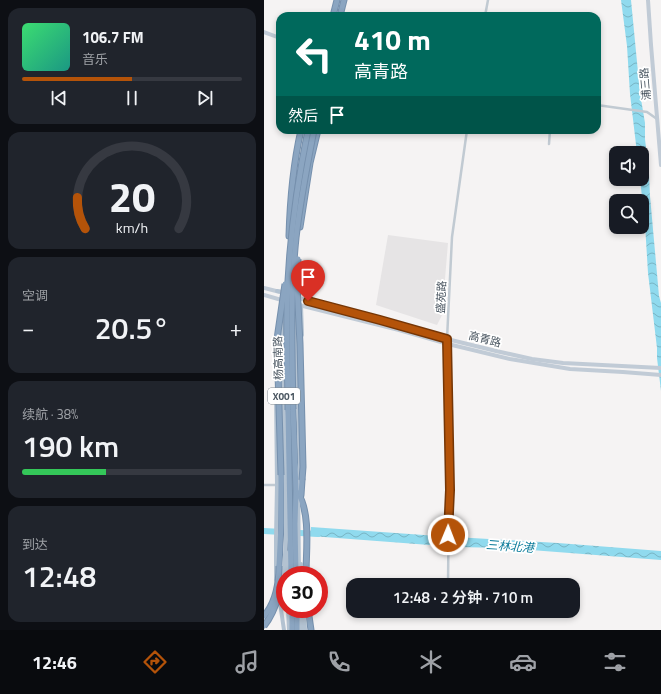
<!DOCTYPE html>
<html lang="zh">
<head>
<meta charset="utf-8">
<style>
  body { margin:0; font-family:"Titillium Web","Noto Sans SC",sans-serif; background:#20242c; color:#f1f3f6; height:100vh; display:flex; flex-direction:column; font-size:15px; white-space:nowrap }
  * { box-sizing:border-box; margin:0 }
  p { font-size:13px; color:#9ea1a6 }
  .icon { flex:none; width:22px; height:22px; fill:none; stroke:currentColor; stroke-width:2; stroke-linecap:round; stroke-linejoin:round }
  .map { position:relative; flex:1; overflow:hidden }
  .side { display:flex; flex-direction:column; gap:8px; padding:8px; background:#0d0f14; width:264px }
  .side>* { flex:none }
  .hud { position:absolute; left:12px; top:12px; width:325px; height:122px; border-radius:12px; box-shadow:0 2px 6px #0003; background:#00695c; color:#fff; overflow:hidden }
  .fabs { position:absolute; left:345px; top:146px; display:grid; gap:8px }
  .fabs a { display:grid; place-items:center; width:40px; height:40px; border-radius:8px; background:#171b24; box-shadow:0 2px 6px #0003; font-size:20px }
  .speed { position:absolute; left:12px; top:566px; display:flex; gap:8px; font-size:20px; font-weight:700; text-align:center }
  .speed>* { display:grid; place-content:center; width:52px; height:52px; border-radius:50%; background:#171b24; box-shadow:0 2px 6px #0003; line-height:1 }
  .speed .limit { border:6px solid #d22; background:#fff; color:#111 }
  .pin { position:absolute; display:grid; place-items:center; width:34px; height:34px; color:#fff; margin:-41px -17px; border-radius:50% 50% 50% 0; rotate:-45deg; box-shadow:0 0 4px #0007 }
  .pin .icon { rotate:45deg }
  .me { position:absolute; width:44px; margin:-22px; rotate:1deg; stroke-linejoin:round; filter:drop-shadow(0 0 3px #0008) }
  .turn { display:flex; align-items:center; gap:14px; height:84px; padding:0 12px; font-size:18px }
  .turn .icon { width:52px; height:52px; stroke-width:2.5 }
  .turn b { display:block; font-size:28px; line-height:34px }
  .then { display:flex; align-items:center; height:38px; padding:0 12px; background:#0003; gap:8px; font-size:15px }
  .big { font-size:30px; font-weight:600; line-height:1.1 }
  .side .widget { flex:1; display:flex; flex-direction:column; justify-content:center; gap:6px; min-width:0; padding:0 14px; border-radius:12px; background:#20242c }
  .side .dial { align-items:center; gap:0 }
  .dial svg { height:104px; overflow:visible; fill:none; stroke:#363941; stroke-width:7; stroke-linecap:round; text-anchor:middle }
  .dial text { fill:#f1f3f6; stroke:none }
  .song { display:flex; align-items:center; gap:12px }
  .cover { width:48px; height:48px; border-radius:6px; background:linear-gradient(135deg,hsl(140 70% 55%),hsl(170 70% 35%)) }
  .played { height:4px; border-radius:2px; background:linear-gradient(90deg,#b45309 50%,#363941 50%) }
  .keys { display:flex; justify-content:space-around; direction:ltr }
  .heat { display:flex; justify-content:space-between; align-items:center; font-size:22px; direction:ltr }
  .charge { height:6px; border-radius:3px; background:linear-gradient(90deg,#34c759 38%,#363941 0) }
  .trip { position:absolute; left:82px; top:578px; width:234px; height:40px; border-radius:12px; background:#171b24; box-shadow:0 2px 6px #0003; font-weight:600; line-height:40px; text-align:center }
  .tabs { display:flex; height:64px; justify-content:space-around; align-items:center; background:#090b0e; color:#9ea1a6 }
  .tabs .icon { width:28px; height:28px }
  .tabs .selected { color:#b45309 }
  .tabs b { font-size:18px; color:#f1f3f6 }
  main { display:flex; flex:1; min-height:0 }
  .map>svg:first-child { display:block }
  .education { fill:#e6e4e5 }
  .water { fill:url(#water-waves) }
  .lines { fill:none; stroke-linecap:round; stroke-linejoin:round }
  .river { stroke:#90daee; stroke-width:6 }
  .highway-casing { stroke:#7690ad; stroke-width:7 }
  .street { stroke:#c1cad2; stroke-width:2.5 }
  .secondary { stroke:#c1cbd6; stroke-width:4 }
  .primary { stroke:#b3c2d1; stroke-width:4 }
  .highway { stroke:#8ba5c1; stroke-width:5 }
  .highway-bridge-casing { stroke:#7690ad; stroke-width:7; stroke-linecap:butt }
  .highway-bridge { stroke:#8ba5c1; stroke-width:5 }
  .route-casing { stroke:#753606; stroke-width:10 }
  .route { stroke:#b45309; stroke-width:7 }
  .labels { text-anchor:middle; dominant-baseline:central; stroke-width:3.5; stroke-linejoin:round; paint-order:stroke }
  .shield { fill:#fff; stroke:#808990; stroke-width:1 }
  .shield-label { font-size:10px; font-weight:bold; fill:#4a5661 }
  .street-label { font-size:11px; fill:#4a5661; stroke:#fff }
  .water-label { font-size:12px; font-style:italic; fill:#0c7c9b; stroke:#fff }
</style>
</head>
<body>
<main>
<section class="side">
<div class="widget">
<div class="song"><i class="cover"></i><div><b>106.7 FM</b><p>音乐</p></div></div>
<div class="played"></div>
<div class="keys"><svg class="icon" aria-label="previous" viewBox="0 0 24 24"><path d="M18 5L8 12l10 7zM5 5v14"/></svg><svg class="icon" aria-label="pause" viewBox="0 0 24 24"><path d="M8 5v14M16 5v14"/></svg><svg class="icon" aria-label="next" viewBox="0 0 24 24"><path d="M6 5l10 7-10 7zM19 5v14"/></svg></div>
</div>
<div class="widget dial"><svg viewBox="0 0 100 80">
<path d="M14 69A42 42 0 1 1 86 69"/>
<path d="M14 69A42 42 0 0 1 8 45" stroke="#b45309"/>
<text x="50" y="56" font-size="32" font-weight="700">20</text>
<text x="50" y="72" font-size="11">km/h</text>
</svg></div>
<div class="widget"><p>空调</p>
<div class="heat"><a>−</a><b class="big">20.5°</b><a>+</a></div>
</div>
<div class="widget"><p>续航 · 38%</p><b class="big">190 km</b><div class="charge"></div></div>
<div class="widget"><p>到达</p><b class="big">12:48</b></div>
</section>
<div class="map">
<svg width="397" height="630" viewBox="0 0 397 630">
  <defs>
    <pattern id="water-waves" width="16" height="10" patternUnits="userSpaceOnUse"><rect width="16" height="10" fill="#90daee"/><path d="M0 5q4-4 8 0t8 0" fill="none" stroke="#78b4c4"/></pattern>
  </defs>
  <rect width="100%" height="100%" fill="#f5f3f3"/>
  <path class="education" d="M124,235L184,243L178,315L173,325L112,305Z"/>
  <g class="water">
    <path d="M357,0H367L376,93L381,123V139L385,173L386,196L395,296L397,303V391L393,358V348L384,273L381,224L376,179H378V153H373L366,94L363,46Z"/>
    <path d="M47,527L174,536L294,543L397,551V560L241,548L192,547L47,536Z"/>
  </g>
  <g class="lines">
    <path class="river" d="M0,531L54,534"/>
    <g class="highway-casing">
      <g id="highway">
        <path d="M69,16L73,0"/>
        <path d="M76,16L80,0"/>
        <path d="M36,227L46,163L54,130"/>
        <path d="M25,236C26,201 29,165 37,130"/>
        <path d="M29,409L32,491L31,524L32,575"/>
        <path d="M24,410L27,575"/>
        <path d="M34,493C47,514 42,551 42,575"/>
        <path d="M37,495L38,480"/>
        <path d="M15,566L17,524V475"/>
        <path d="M28,609V630"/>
        <path d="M33,609V630"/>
        <path d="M44,609L47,630"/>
      </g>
    </g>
    <g class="street">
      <path d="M221,16L224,0"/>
      <path d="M333,105L383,112L393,119"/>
      <path d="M285,144L286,130"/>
      <path d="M0,485H13"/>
      <path d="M184,585L185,490L183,339L188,237L203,130"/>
    </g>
    <g class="secondary">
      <path d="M384,0L387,45L397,165"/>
      <path d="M0,32L16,38"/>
      <path d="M0,288L16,292"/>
      <path d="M0,295L21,301"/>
      <path d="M32,297L54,304L116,319L183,339L232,351L268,359L299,363L397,368"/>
      <path d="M35,305L135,330L184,344L246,359L306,369L359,372L397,375"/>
    </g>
    <g class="primary">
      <path d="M13,291L19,292L21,290"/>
      <path d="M27,299L31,304L36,463L34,476L35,575"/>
      <path d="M33,301L37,306L38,335"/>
      <path d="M21,310L18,340L22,492V540L20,569L21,587"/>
      <path d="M12,393L13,485L12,538V580"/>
      <path d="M37,564L39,575"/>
      <path d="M24,575V557L25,552"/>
      <path d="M14,589L20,630"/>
      <path d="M24,609L25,630"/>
      <path d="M37,609V630"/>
      <path d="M40,609L41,630"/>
    </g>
    <use href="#highway" class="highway"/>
    <g class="highway-bridge-casing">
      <g id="highway-bridge">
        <path d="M34,259L33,285L36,344L39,467L38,480"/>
        <path d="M29,409C28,352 26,295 32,238C36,202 43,166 50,130"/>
        <path d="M24,410C24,376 22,342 23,309C24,249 32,189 44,130"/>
        <path d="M17,475L13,339L21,284"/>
        <path d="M0,616C12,602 15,584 15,566"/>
        <path d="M0,626C7,617 11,608 14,597"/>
      </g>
    </g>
    <use href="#highway-bridge" class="highway-bridge"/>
  </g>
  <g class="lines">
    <g class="route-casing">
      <path id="route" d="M44,301L116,320L183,339L186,490L184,535"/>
    </g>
    <use href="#route" class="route"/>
  </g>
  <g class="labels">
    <rect class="shield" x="4" y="388" width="32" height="16" rx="3"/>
    <g class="shield-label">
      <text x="20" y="396">X001</text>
    </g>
    <g class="street-label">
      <text transform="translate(381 84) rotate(-95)">浦三路</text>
      <text transform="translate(177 297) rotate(-87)">盛苑路</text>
      <text transform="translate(221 339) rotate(14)">高青路</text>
      <text transform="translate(14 358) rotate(-91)">杨高南路</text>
    </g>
    <g class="water-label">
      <text transform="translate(246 546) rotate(4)">三林北港</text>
    </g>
  </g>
</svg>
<div class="fabs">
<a><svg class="icon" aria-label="sound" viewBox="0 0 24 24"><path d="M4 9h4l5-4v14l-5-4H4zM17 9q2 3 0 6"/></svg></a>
<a><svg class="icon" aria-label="search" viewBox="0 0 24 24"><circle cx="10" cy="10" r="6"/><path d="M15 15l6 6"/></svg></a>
</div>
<div class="speed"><div class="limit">30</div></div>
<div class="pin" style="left:44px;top:301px;background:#d93025"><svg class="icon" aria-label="arrive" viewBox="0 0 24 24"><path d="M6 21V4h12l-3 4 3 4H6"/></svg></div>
<svg class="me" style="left:184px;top:535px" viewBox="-20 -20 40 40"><circle r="17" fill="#b45309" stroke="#fff" stroke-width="3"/><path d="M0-11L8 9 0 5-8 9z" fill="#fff"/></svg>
<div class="trip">12:48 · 2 分钟 · 710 m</div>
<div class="hud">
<div class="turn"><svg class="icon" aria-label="left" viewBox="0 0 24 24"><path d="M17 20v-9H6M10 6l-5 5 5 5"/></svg><div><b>410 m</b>高青路</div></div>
<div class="then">然后<svg class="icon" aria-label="arrive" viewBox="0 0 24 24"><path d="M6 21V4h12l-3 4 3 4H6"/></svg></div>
</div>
</div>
</main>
<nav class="tabs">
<b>12:46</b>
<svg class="icon selected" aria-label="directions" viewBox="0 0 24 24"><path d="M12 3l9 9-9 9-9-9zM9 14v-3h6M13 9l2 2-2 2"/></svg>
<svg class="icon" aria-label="music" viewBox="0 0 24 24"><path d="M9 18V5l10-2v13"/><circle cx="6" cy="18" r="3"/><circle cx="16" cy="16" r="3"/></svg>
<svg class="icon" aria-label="phone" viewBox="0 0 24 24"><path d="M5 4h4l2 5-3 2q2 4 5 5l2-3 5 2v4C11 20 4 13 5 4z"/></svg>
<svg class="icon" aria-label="climate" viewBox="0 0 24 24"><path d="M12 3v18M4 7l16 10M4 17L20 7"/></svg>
<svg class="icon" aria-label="car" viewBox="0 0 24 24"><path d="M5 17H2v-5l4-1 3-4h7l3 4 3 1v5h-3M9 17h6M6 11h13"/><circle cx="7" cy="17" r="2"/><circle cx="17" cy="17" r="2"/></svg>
<svg class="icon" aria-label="filters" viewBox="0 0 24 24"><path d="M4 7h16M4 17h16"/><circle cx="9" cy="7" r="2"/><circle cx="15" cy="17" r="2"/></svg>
</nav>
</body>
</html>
